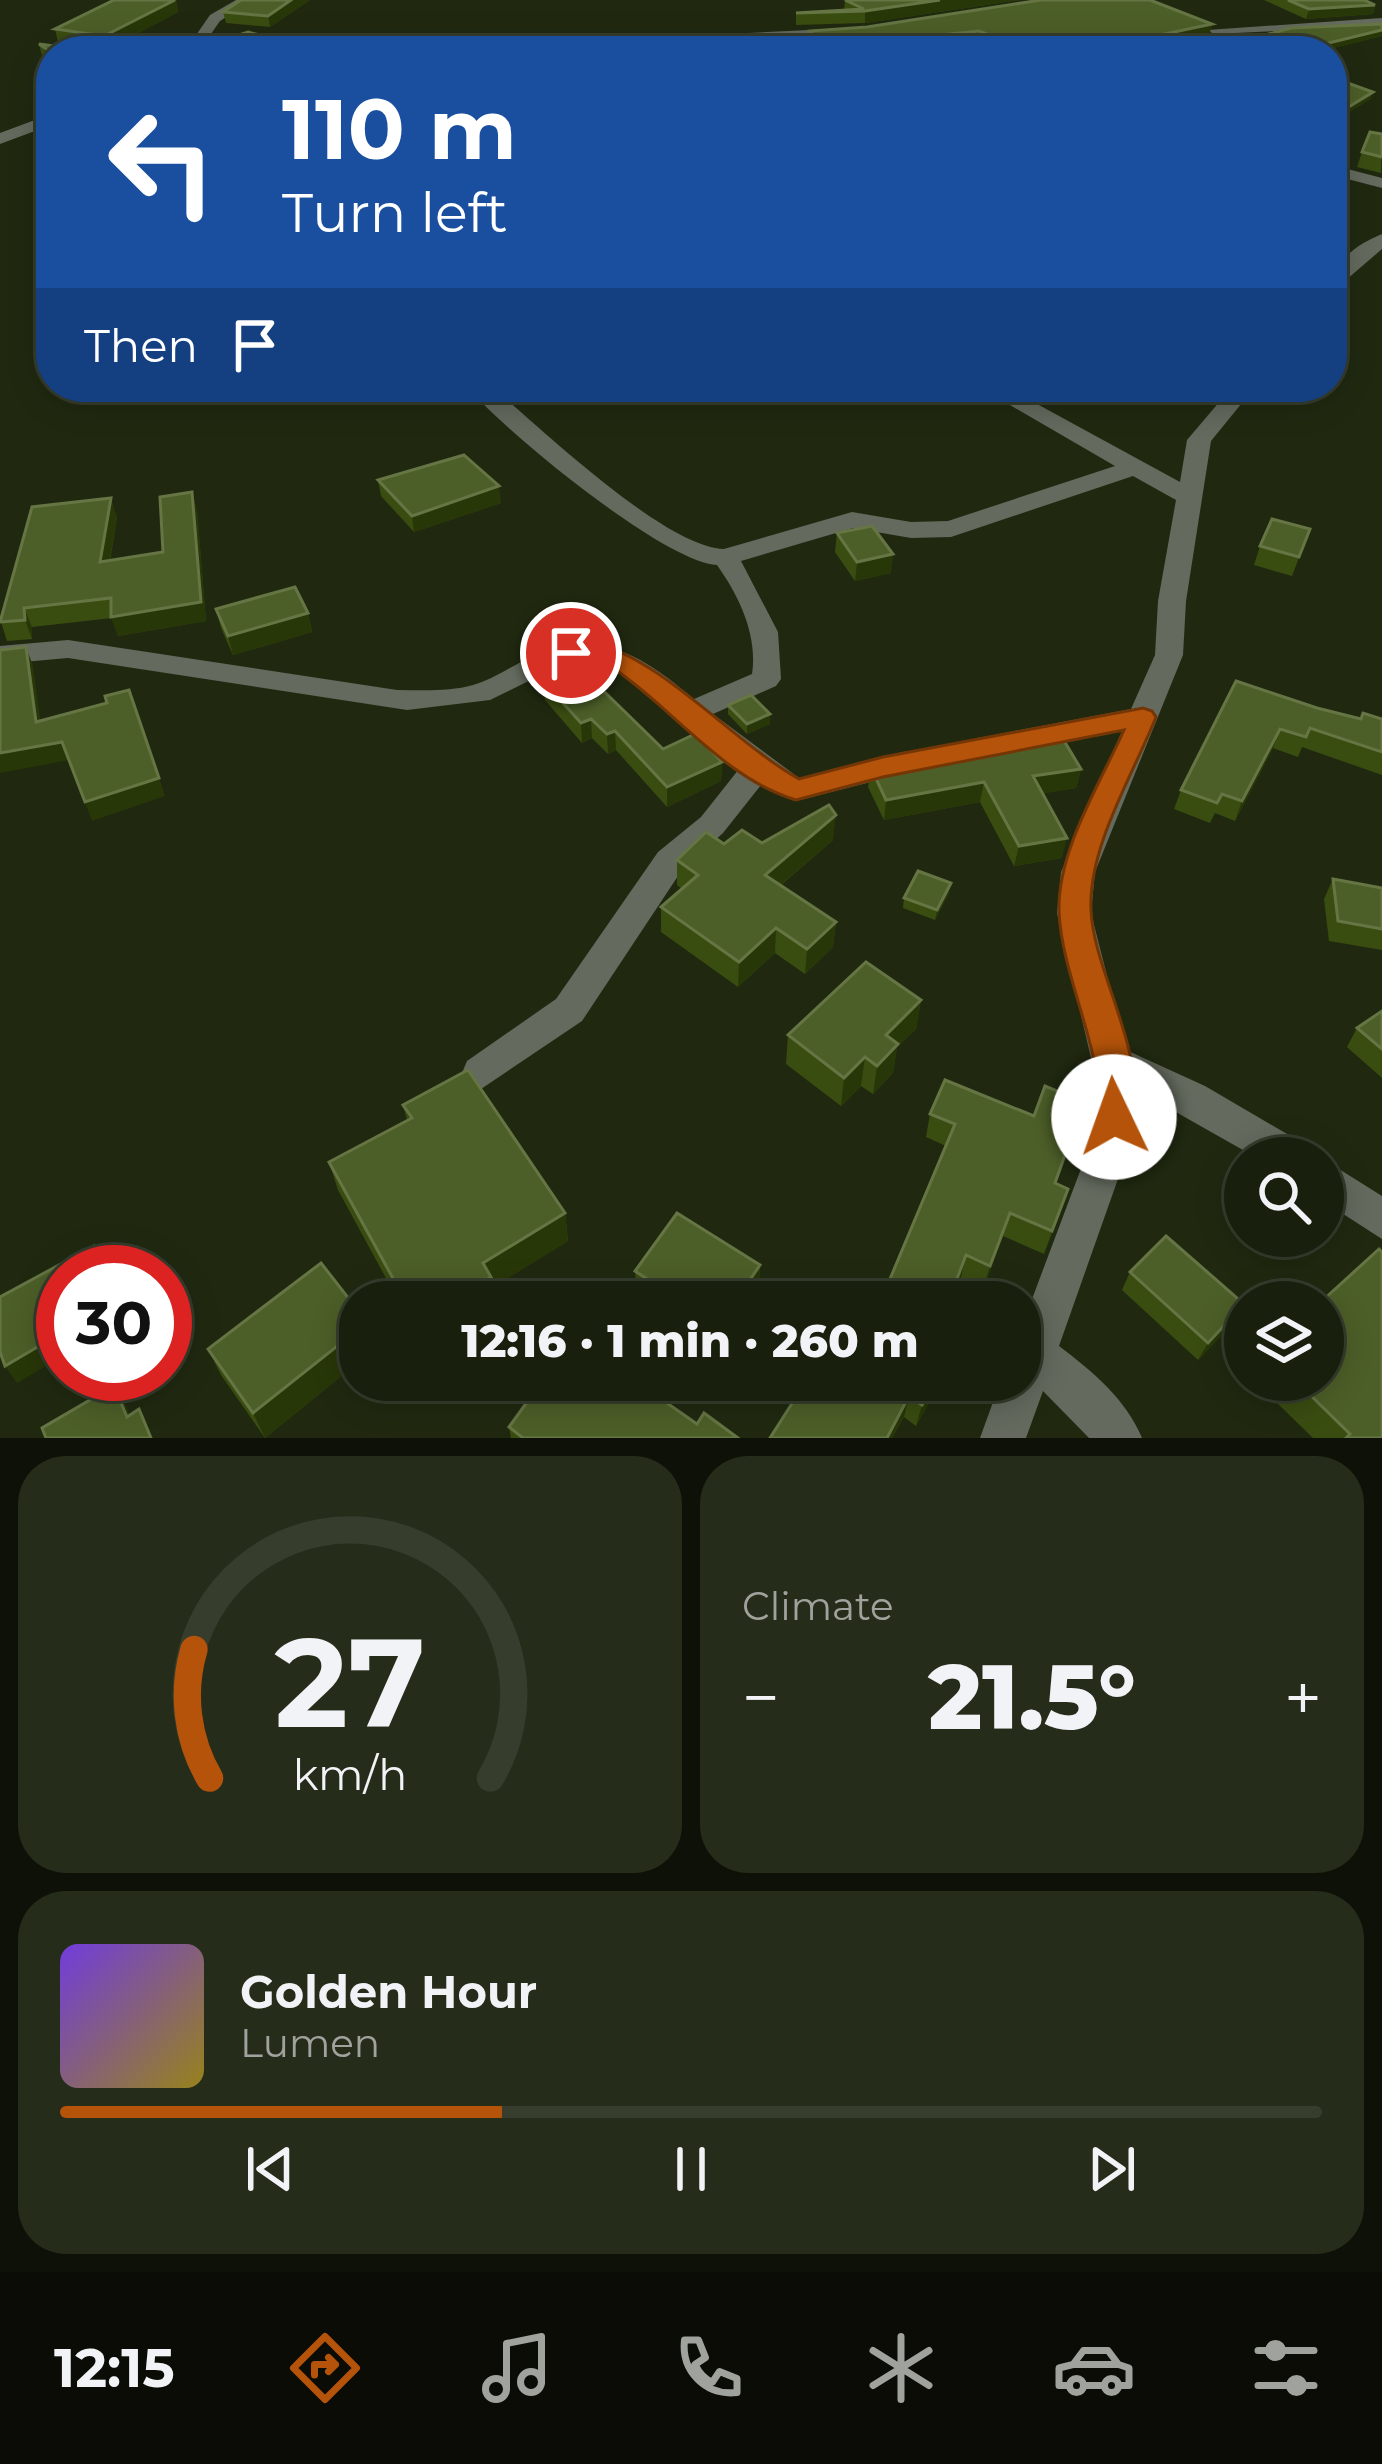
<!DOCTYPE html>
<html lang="en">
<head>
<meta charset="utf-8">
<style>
  body { margin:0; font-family:Montserrat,sans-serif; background:#252c1a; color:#f1f3f6; height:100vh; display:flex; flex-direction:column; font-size:45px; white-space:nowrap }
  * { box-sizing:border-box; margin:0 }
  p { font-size:39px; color:#9fa29d }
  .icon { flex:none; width:66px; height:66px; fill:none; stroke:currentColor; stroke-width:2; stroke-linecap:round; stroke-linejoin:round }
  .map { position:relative; height:1438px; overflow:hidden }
  .side { display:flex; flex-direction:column; gap:18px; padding:18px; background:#0d1107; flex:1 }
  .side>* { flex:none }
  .top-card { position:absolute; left:36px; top:36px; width:1311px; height:366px; border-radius:48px; box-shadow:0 6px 30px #0003,0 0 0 3px #363d2d; background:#1a4fa0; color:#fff; overflow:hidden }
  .controls { position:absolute; left:1224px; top:1137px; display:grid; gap:24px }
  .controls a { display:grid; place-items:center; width:120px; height:120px; border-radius:50%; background:#181f0c; box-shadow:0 6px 30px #0003,0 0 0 3px #363d2d; font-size:60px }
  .speed { position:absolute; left:36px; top:1245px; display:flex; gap:24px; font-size:60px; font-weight:700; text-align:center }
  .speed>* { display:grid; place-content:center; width:156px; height:156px; border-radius:50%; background:#181f0c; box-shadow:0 6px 30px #0003,0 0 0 3px #363d2d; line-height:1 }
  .speed .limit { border:18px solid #d22; background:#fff; color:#111 }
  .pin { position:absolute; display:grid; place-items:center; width:102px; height:102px; color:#fff; margin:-51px; border:6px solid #fff; border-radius:50%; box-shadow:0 3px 12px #0007 }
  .me { position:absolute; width:132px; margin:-66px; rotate:357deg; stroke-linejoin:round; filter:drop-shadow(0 0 9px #0008) }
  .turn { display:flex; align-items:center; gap:42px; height:252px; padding:0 48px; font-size:54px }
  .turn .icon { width:156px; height:156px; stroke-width:2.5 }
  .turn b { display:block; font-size:84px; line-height:102px }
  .then { display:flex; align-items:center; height:114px; padding:0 48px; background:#0003; gap:24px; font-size:45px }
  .big { font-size:90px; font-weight:800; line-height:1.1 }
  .side .tile { flex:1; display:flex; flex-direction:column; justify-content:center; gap:18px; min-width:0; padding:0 42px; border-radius:48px; background:#252c1a }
  .side .dial { align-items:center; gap:0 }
  .dial svg { height:312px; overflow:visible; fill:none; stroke:#363d2d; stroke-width:7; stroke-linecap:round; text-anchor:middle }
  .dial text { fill:#f1f3f6; stroke:none }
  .song { display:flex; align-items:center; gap:36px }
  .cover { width:144px; height:144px; border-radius:18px; background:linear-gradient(135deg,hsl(260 70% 55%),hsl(50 70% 35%)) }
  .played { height:12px; border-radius:6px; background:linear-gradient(90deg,#b45309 35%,#363d2d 35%) }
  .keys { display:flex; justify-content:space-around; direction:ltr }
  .heat { display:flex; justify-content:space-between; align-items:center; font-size:66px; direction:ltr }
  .side .tiles { flex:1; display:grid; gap:18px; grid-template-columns:1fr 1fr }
  .tile:last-child { grid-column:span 2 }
  .trip { position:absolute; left:339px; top:1281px; width:702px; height:120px; border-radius:48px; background:#181f0c; box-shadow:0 6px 30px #0003,0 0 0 3px #363d2d; font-weight:800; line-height:120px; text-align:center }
  .menu { display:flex; height:192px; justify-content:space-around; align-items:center; background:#0a0c05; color:#9fa29d }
  .menu .icon { width:84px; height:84px }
  .menu .active { color:#b45309 }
  .menu b { font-size:54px; color:#f1f3f6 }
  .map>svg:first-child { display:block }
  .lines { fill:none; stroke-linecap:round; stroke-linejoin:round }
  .minor { fill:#646a5e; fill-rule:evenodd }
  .wall { fill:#3a4d11 }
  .shaded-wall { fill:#283708 }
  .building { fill:#4d5f28; stroke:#657544; stroke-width:3 }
  .route { fill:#b45309; stroke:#753606; stroke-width:3 }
</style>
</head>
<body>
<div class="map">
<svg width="1382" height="1438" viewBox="0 0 1382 1438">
  <rect width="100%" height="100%" fill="#202910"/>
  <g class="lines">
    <g class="minor">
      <path d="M236,0H253L220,21L199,51H185L210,15Z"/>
      <path d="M1382,18V26L1214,34L1207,30Z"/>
      <path d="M850,28L855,35L604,51L708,35Z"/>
      <path d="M51,114V125L0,144V133Z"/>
      <path d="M1332,165L1382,178V188L1332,175Z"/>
      <path d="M1382,234V249L1332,292C1332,262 1355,245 1382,234Z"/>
      <path d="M467,387H492C541,428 664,547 724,549L852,512L911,522L948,521L1115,466L979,387H1006L1180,482L1187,440L1232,387H1255L1211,441L1186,601L1183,655L1095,872L1091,913L1126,1050L1205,1086L1306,1145L1312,1158H1257L1137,1090L1131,1142L1059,1346C1092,1371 1126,1399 1142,1438H1089L1043,1391L1026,1438H980L1001,1380H1020V1331L1091,1142L1099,1092L1057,913L1061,872L1122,731L978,760L963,749L978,738L1131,709L1155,655L1158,601L1176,500L1133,476L951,537L911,538L853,528L741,561L778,632L781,679L776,686L713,714L799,778L907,751L923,762L918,770L796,801L761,785L723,833L682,870L582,1021L481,1089L467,1085L462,1073L467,1061L556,999L658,852L701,817L739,769L628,677L591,659L559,666L490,700L407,710L68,658L0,664V646L68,640L397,690C422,690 449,692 473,685C494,679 513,665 533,656C598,626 644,657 694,699L752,674C758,635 739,596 717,565C663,562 505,431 467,387Z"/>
      <path d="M1323,1159L1382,1196V1239L1323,1201Z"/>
    </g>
  </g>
  <g class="wall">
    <path d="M176,0L178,12L108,49L58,42L55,29Z"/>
    <path d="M241,0H310L270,27L226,23L223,12Z"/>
    <path d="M845,0H1020L865,23L796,25V13L844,11Z"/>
    <path d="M1264,0H1364L1375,5L1373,14L1306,19Z"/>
    <path d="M867,27L1209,37L1141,51H997L977,43L903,51H816L809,43L810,31Z"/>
    <path d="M1382,36L1321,51H1254L1242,47L1243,41Z"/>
    <path d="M39,44L51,51V62L42,56Z"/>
    <path d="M1382,134L1381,173L1357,167L1362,152Z"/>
    <path d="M1025,387H1096L1095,389L1056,405Z"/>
    <path d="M378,480L501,503L414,532L381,496Z"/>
    <path d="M197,510L206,621L118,636L112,618L32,627V639L7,641L0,619L117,517L110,561L163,552Z"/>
    <path d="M1310,529L1292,576L1254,565L1260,546Z"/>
    <path d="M837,533L891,573L855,581L835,552Z"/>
    <path d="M216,609L308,613L312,632L233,655L221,628Z"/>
    <path d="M543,681L663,749L722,762L721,781L667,807L616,750L608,754L592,738L582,743L545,700Z"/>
    <path d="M1236,681L1317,708L1361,719H1382V775L1302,747L1298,757L1273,748L1235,821L1215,813L1210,823L1174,809L1181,790Z"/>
    <path d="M728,705L770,724L747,734L728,714Z"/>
    <path d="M871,768L1081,769L1076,788L1043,793L1062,858L1014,866L980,802L884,820L868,787Z"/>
    <path d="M833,840L780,886L836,922L833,947L805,974L775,953L738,987L661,932V907L682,889L677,885V860L724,844Z"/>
    <path d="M1333,879L1382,888V950L1329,941L1324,899Z"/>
    <path d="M949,893L935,920L903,908L904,898Z"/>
    <path d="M921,1000L916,1029L897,1047L893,1073L873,1094L861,1086L841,1106L786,1064L788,1035Z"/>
    <path d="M1382,1011V1078L1347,1047L1357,1028Z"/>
    <path d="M945,1080L1056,1183L1068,1189L1044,1254L1003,1236L983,1289L961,1278L952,1301L953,1302H889L886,1301L890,1279L946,1146L926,1137L930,1114Z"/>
    <path d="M403,1105L565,1213L568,1241L493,1287L496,1302H399L338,1190L329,1162L407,1120Z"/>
    <path d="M760,1265L759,1283L746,1302H656L636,1289L635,1271Z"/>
    <path d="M1130,1272L1244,1304L1234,1322L1198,1360L1122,1290Z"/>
    <path d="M1323,1302L1382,1438H1313L1275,1401L1289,1380H1323Z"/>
    <path d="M360,1313V1361L265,1438L221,1375L208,1349Z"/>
    <path d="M942,1380L916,1426L904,1417L892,1438H770Z"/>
    <path d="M697,1424L738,1438H511L509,1427Z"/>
  </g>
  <g class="shaded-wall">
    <path d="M176,0L178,12L108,49L104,36Z"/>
    <path d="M291,0H310L270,27L268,16Z"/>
    <path d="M940,0H1020L865,23V11Z"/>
    <path d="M1375,5L1373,14L1306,19L1309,9Z"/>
    <path d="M1212,24L1209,37L1141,51H1084Z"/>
    <path d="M1382,30V36L1321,51H1296Z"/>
    <path d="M979,31L977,43L903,51H823V47Z"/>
    <path d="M1373,92L1371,99L1332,123V117Z"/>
    <path d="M1059,387H1096L1095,389L1056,405Z"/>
    <path d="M499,486L501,503L414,532L412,516Z"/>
    <path d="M192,492L197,510L206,621L118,636L111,617L201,602Z"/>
    <path d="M111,498L117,517L106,581L100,562Z"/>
    <path d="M893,554L891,573L855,581L857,562Z"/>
    <path d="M24,608L32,627V639L25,620Z"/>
    <path d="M308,613L312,632L233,655L228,636Z"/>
    <path d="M26,647L33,666L43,740L36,722Z"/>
    <path d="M136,708L165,796L92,821L85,802Z"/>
    <path d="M770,714V724L747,734V724Z"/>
    <path d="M591,719L592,738L582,743L581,723Z"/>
    <path d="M1280,729L1273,748L1235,821L1242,801Z"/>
    <path d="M615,731L616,750L608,754L607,734Z"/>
    <path d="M62,742L69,760L0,773V753Z"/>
    <path d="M722,762L721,781L667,807V787Z"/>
    <path d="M1081,769L1076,788L1029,796L1033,776Z"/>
    <path d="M984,782L980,802L884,820L886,800Z"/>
    <path d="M836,815L833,840L763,900L765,875Z"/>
    <path d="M1067,838L1062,858L1014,866L1019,846Z"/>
    <path d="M951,883L949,893L935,920L937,910Z"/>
    <path d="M836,922L833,947L805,974L807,949Z"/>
    <path d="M776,928L775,953L738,987L739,962Z"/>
    <path d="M921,1000L916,1029L897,1047L893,1073L873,1094L877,1066L886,1035Z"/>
    <path d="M865,1057L861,1086L841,1106L844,1078Z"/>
    <path d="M565,1213L568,1241L493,1287L496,1302H450L483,1263Z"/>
    <path d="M1010,1213L1003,1236L983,1289L990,1266Z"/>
    <path d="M966,1255L961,1278L951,1302H949Z"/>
    <path d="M760,1265L759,1283L746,1302H735Z"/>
    <path d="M1244,1304L1234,1322L1198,1360L1208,1343Z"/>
    <path d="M360,1328V1361L265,1438L253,1413Z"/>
    <path d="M63,1332V1356L17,1383L5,1366Z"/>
    <path d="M936,1380H942L916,1426L922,1405Z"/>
    <path d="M114,1386L125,1403L137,1434L127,1417Z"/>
    <path d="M909,1396L904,1417L892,1438H885Z"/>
  </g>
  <g class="building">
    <path d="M114,0H175L104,36L55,29Z"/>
    <path d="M241,0H291L268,16L223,12Z"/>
    <path d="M845,0H940L865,11L796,13L864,9Z"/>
    <path d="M1041,0H1150L1212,24L1084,51H1032L979,31L823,47L810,31L867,27Z"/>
    <path d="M1288,0H1364L1375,5L1309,9Z"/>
    <path d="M1382,24V30L1296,51H1276L1243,41L1291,28Z"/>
    <path d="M248,32L317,51H189Z"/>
    <path d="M39,44L93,51L51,52Z"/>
    <path d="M1342,81L1373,92L1332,117V86Z"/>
    <path d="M1370,132L1382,134V157L1362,152Z"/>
    <path d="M464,455L499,486L412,516L378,480Z"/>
    <path d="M192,492L201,602L111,617V598L24,608L25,620L0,622L32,507L111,498L100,562L163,552L160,497Z"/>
    <path d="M1272,519L1310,529L1299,557L1260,546Z"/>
    <path d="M872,526L893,554L857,562L837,533Z"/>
    <path d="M295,587L308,613L228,636L216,609Z"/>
    <path d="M26,647L36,722L107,703L105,696L129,690L159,778L85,802L62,742L0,753V650Z"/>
    <path d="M577,665L663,749L695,734L722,762L667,787L615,731L607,734L591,719L581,723L543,681Z"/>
    <path d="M1236,681L1317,708L1361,719L1363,713L1382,719V752L1310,728L1306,737L1280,729L1242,801L1222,794L1217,803L1181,790Z"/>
    <path d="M751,695L770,714L747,724L728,705Z"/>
    <path d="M1060,734L1081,769L1033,776L1067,838L1019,846L984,782L886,800L871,768Z"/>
    <path d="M829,805L836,815L765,875L836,922L807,949L776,928L739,962L661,907L698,875L677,860L706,832L724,844L742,830L762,843Z"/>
    <path d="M918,871L951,883L937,910L904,898Z"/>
    <path d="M1333,879L1382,888V929L1338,921Z"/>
    <path d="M866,962L921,1000L886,1035L898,1044L877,1066L865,1057L844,1078L788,1035Z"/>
    <path d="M1382,1011V1049L1357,1028Z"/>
    <path d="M468,1070L565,1213L483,1263L491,1277L450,1302H406L329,1162L412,1118L403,1105Z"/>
    <path d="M945,1080L1034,1116L1045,1086L1084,1102L1055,1183L1068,1189L1052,1231L1010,1213L990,1266L966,1255L949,1300L953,1302H936L937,1300L890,1279L955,1124L930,1114Z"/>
    <path d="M677,1213L760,1265L735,1302H682L635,1271Z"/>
    <path d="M1166,1236L1244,1304L1208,1343L1130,1272Z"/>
    <path d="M94,1246L105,1272H63V1332L5,1366L0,1352V1297Z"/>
    <path d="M1379,1249L1382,1252V1438H1346L1350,1434L1295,1380H1323V1346L1334,1336L1323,1325V1302H1321Z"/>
    <path d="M321,1263L360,1313V1328L253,1413L208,1349Z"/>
    <path d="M543,1380H634L697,1424L704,1413L738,1438H523L509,1427Z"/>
    <path d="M807,1380H936L922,1405L909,1396L887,1438H770Z"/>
    <path d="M114,1386L127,1417L139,1409L151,1438H46L42,1428Z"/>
  </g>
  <path class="route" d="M593,642C665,661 732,741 799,779L883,757L1143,708L1152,711L1156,717C1133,775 1088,847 1091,910C1093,974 1156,1067 1127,1128L1114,1132L1102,1128C1092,1108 1098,1079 1093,1056C1083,1010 1061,958 1059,912C1057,851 1100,784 1124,730L883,777L796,800C724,779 671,706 610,666C592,655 572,667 558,653L561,647Z"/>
</svg>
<div class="controls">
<a><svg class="icon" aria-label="search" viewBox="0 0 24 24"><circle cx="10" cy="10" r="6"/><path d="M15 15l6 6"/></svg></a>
<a><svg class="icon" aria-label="layers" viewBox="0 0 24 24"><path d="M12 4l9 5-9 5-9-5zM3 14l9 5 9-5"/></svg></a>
</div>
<div class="speed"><div class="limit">30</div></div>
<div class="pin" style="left:571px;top:653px;background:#d93025"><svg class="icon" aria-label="arrive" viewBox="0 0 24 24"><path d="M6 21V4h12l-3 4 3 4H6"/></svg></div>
<svg class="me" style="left:1114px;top:1117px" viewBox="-20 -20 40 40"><circle r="19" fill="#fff"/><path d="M0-13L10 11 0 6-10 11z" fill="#b45309"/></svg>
<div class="trip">12:16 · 1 min · 260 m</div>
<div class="top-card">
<div class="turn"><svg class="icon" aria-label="left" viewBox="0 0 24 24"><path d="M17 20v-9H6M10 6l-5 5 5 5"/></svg><div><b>110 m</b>Turn left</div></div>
<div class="then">Then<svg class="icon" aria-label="arrive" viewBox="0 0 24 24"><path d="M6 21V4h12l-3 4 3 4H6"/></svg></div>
</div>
</div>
<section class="side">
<div class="tiles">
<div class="tile dial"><svg viewBox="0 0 100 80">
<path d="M14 69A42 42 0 1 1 86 69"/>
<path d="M14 69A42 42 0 0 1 10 36" stroke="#b45309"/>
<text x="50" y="56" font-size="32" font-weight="700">27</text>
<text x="50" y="72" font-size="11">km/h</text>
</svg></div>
<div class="tile"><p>Climate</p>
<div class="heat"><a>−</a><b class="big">21.5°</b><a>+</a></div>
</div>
<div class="tile">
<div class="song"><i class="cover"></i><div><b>Golden Hour</b><p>Lumen</p></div></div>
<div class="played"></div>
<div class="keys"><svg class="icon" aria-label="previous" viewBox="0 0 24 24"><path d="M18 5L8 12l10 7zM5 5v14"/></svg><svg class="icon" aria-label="pause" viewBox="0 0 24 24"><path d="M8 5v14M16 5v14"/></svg><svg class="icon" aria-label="next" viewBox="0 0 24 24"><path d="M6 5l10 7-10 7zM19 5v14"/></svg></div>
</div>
</div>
</section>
<nav class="menu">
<b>12:15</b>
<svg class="icon active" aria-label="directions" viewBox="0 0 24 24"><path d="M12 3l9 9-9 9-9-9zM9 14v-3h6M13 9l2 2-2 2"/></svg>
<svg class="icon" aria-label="music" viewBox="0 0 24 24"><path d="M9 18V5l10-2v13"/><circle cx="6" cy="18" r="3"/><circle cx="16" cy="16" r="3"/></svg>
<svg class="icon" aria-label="phone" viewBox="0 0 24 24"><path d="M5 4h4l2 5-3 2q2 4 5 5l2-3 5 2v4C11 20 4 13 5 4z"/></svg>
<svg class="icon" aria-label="climate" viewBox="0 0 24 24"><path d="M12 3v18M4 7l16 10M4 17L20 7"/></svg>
<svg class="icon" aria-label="car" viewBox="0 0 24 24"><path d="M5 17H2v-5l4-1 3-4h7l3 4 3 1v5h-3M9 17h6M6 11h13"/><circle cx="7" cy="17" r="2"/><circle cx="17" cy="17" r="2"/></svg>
<svg class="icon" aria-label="filters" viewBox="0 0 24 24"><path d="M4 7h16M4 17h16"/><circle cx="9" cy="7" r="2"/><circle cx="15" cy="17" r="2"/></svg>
</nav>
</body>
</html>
